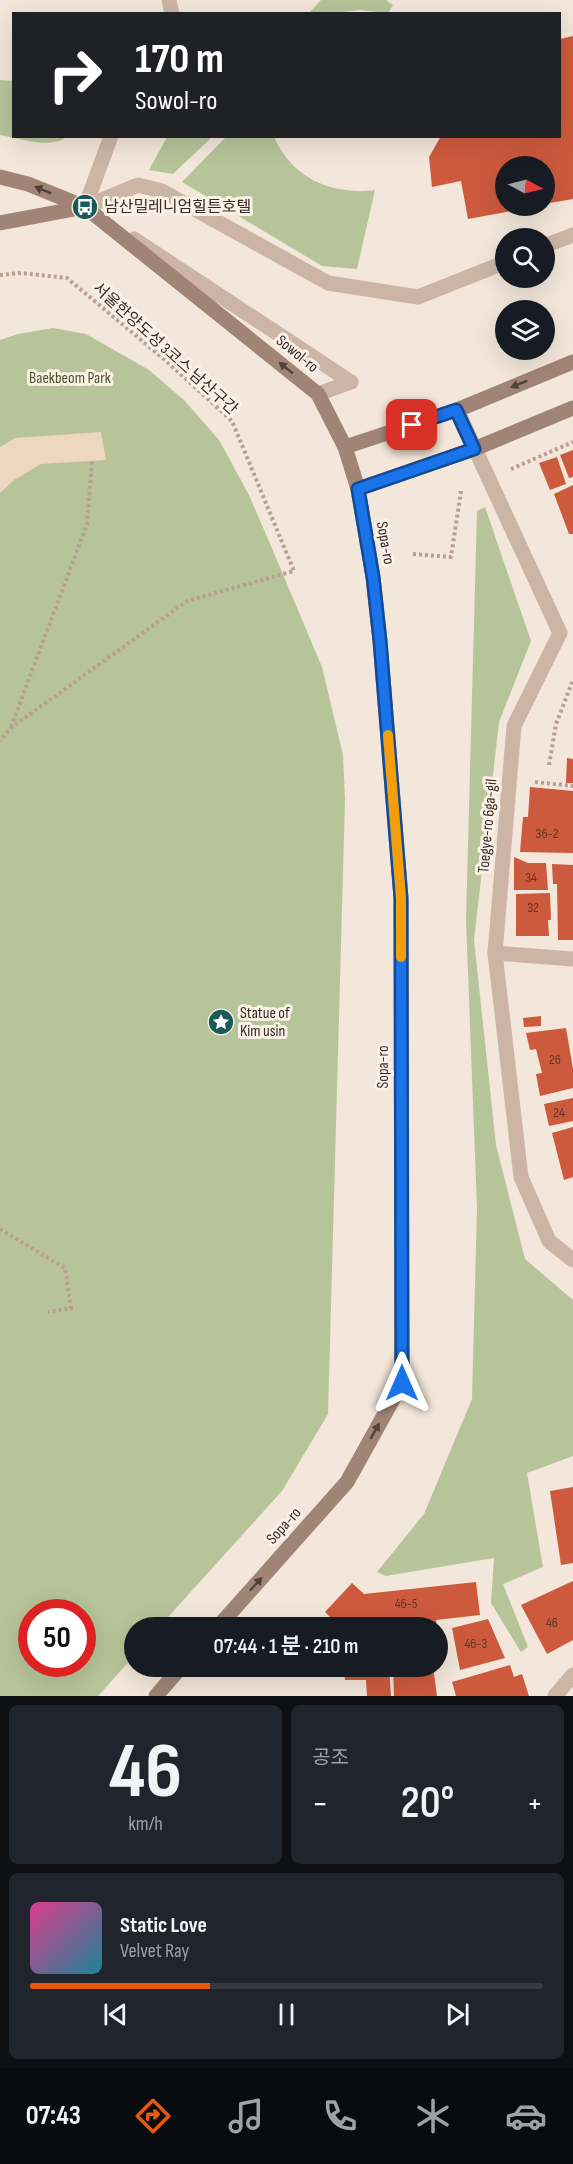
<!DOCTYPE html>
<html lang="ko">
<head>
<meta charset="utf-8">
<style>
  body { margin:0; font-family:"Sofia Sans Condensed","Noto Sans KR",sans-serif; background:#20242c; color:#f1f3f6; height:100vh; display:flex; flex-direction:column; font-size:22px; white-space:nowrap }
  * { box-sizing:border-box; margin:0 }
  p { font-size:20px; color:#9ea1a6 }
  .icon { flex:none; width:33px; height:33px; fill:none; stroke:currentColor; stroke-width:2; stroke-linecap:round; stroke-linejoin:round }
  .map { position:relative; height:1696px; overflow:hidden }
  .drawer { display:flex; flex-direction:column; gap:9px; padding:9px; background:#0d0f14; flex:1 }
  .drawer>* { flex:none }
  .hud { position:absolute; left:12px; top:12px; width:549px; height:126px; border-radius:0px; box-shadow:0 6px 24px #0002; background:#202124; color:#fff; overflow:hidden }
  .needle { width:39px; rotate:97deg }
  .buttons { position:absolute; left:495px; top:156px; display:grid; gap:12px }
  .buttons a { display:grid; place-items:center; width:60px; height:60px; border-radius:50%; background:#171b24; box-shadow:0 6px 24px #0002; font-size:30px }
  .speed { position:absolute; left:18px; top:1599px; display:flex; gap:12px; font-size:30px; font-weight:700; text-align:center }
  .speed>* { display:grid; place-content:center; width:78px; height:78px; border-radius:50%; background:#171b24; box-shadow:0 6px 24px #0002; line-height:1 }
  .speed .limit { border:9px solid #d22; background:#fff; color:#111 }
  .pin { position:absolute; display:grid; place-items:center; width:51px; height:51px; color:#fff; margin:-26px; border-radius:12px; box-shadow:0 3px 9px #0006 }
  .me { position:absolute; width:66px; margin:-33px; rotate:0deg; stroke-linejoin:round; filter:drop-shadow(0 0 4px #0008) }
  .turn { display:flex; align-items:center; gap:21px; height:126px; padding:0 24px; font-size:27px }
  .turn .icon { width:78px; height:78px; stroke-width:2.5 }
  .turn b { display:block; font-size:42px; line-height:51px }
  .big { font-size:45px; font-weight:600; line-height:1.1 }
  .drawer .widget { flex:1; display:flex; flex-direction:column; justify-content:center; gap:9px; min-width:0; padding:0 21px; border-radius:9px; background:#20242c }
  .drawer .dial { align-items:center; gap:0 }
  .dial b { font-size:78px; line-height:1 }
  .song { display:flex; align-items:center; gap:18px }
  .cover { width:72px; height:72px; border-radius:9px; background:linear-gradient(135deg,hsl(330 70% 55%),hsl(190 70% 35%)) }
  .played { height:6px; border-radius:3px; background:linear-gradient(90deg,#ea580c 35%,#363941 35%) }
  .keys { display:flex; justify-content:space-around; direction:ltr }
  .heat { display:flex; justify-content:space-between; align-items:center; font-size:33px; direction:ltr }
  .drawer .tiles { flex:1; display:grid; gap:9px; grid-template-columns:1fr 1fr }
  .widget:last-child { grid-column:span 2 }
  .trip { position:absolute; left:124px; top:1617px; width:324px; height:60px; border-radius:30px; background:#171b24; box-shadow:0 6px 24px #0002; font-weight:600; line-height:60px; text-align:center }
  .dock { display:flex; height:96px; justify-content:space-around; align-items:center; background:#090b0e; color:#9ea1a6 }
  .dock .icon { width:42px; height:42px }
  .dock .selected { color:#ea580c }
  .dock b { font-size:27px; color:#f1f3f6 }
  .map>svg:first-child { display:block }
  .green { fill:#b7c499; fill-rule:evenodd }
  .plaza { fill:#edd7c0 }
  .building { fill:#ce5a3d }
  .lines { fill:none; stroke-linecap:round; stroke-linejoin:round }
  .path { stroke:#b89f8f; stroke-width:4; stroke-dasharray:3 3; stroke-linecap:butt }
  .service { stroke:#ccb5a5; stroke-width:15 }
  .minor { stroke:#ccb5a5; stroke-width:15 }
  .secondary { stroke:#a08476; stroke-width:15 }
  .oneway { fill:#52413b }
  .route-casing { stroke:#114b97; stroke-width:15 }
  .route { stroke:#1a73e8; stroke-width:10 }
  .slow { stroke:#f59e0b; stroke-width:10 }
  .labels { text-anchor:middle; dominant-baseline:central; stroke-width:6; stroke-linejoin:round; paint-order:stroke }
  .number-label { font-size:14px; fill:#5e372c }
  .poi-label { font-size:16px; fill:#382b27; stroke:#fbf1e7; text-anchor:start }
  .street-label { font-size:16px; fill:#382b27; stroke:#fbf1e7 }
  .park-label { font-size:16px; fill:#495829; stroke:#fbf1e7 }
</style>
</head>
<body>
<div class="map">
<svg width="573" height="1696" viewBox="0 0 573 1696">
  <rect width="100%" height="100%" fill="#f3e6da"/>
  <g class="green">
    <path d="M321,0H386L393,5L388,13L360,10L333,13H309Z"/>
    <path d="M0,80L13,81L14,136L67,137C48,149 22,139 0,135Z"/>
    <path d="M167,137V136L212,137L173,174L149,170Z"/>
    <path d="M226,137H274C293,179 331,195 375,190L357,269L322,266L182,182Z"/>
    <path d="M53,328L86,334L149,370L184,400L219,440L249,495L268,539L322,667L343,755L345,800L328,1414L282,1491L159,1627L135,1628V1655L98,1696H0V340L18,334ZM32,1612H82V1664H32Z"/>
    <path d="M485,507L531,641L499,722L474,940L496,1145L525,1259L573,1300V1456L527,1473L543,1567L503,1584L528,1647L521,1652L491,1603L494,1558L386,1576L377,1572L424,1514L472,1399L477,1208L466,920L477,511Z"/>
  </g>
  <path class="plaza" d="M101,432L106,460L41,464L14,480L0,493V447L15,438Z"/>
  <g class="building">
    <path d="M573,36V199L544,204V166H506V206L533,207L468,219L461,181L432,187L429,157L441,136H560V39Z"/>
    <path d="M573,450V477L569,478L560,455Z"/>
    <path d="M557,457L566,484L550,490L539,463Z"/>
    <path d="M573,485V534H569L554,494Z"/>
    <path d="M567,758L573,759V783H566Z"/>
    <path d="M530,787L573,791V853L520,852L523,817H528Z"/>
    <path d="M514,857L528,863H546L548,890H514Z"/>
    <path d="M552,864L573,865V940H558L557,884H553Z"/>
    <path d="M550,893L551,920H548L549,936H516V894Z"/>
    <path d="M541,1016V1026L524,1027L523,1018Z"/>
    <path d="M566,1028L573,1069V1088L540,1096L536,1074L542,1073L536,1049L530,1050L526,1033Z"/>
    <path d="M573,1098V1121L549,1126L544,1104Z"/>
    <path d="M573,1127V1177L564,1180L552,1133Z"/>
    <path d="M573,1487V1563L561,1565L550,1491Z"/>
    <path d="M573,1581V1640L547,1654L521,1605Z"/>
    <path d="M476,1582L480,1615L436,1620L437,1628H341L325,1612L352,1583L364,1594Z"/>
    <path d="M488,1619L505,1658L460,1670L452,1628Z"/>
    <path d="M510,1665L514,1677L522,1674L529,1696H456L452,1682Z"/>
    <path d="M343,1666H389L391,1696H367L366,1680H345Z"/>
    <path d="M393,1666H433L437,1696H394Z"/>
  </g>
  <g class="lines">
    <g class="path">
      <path d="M0,275L21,273L67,278L165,360L232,421L294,571L187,601L11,728L0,741"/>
      <path d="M511,469L573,442"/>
      <path d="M413,554L451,557L461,491"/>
      <path d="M11,727L87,524L92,461"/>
      <path d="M549,765L556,724L573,680"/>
      <path d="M535,782L573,786"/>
      <path d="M0,1229L65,1268L71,1308L48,1312"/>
    </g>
    <g class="service">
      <path d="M169,0L172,14"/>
      <path d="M94,212L85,207L111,136"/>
      <path d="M134,239L351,382"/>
      <path d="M318,394L351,382"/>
      <path d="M495,953L573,959"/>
    </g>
    <g class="minor">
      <path d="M85,207L138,185L162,191L328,283L418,297L506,262"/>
      <path d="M544,246L573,235"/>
      <path d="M457,410L560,633L514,726L495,953L521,1177L549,1241L573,1260"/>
      <path d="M555,1696L573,1675"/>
    </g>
    <g class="secondary">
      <path d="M0,177L28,184L85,207L318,394L345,447L358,489L373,577L380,641L401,898L402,1383L347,1482L217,1628"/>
      <path d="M0,223L85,207"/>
      <path d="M345,447L457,410L573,362"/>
      <path d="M358,489L474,449L573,408"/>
      <path d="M156,1696L182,1666"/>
    </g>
  </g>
  <defs><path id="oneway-solid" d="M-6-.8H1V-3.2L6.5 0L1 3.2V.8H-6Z" transform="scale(1.5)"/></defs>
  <g class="oneway">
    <use href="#oneway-solid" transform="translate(43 190) rotate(-158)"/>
    <use href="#oneway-solid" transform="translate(286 368) rotate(-141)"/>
    <use href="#oneway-solid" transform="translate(519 384) rotate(158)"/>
    <use href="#oneway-solid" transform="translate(375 1431) rotate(-61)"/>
    <use href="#oneway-solid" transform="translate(256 1584) rotate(-48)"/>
  </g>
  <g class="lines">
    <g class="route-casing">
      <path id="route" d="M402,1383L401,898L380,641L373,577L358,489L474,449L456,410L412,425"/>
    </g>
    <use href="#route" class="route"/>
    <path class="slow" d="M388,735L401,898V957"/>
  </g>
  <defs>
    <g id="bus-disc" transform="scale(1.35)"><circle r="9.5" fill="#195b5c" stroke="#fbf1e7"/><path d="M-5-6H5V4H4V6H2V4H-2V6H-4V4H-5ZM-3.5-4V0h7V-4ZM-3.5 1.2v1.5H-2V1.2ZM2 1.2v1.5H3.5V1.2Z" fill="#fff"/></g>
    <g id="sight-disc" transform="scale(1.35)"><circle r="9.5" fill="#195b5c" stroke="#fbf1e7"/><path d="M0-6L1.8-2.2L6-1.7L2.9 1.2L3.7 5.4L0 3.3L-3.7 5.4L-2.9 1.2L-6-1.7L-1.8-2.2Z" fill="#fff"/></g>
  </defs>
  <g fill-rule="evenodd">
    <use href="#bus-disc" x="85" y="207"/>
    <use href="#sight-disc" x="221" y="1022"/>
  </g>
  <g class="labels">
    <g class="number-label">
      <text x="547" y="833">36-2</text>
      <text x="531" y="877">34</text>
      <text x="533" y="907">32</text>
      <text x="555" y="1059">26</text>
      <text x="559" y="1112">24</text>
      <text x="406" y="1603">46-5</text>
      <text x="552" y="1622">46</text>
      <text x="476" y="1643">46-3</text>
    </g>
    <g class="poi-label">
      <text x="104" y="207">남산밀레니엄힐튼호텔</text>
      <text x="240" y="1013">Statue of<tspan x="240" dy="18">Kim usin</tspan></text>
    </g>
    <g class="street-label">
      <text transform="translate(165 349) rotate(42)">서울한양도성 3코스 남산구간</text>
      <text transform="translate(297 354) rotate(39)">Sowol-ro</text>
      <text transform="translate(385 543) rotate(80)">Sopa-ro</text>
      <text transform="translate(488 826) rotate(-85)">Toegye-ro 6ga-gil</text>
      <text transform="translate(383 1067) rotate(-90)">Sopa-ro</text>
      <text transform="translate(284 1526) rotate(-48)">Sopa-ro</text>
    </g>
    <g class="park-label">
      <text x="70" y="378">Baekbeom Park</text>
    </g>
  </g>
</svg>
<div class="buttons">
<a><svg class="needle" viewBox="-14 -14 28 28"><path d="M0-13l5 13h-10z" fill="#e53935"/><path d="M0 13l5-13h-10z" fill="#9ea1a6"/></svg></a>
<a><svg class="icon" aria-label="search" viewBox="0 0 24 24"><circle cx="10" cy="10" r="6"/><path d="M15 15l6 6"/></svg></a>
<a><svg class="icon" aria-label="layers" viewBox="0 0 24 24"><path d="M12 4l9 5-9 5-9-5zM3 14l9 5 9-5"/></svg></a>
</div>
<div class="speed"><div class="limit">50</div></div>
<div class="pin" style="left:412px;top:425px;background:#d93025"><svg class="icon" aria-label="arrive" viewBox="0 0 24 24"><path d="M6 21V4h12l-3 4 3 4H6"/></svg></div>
<svg class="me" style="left:402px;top:1383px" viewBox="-20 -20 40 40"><path d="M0-17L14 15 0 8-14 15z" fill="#1a73e8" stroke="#fff" stroke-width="4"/></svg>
<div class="trip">07:44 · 1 분 · 210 m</div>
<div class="hud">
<div class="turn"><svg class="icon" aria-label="right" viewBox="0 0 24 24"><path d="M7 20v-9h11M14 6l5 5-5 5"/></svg><div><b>170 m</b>Sowol-ro</div></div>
</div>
</div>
<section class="drawer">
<div class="tiles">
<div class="widget dial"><b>46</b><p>km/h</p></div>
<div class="widget"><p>공조</p>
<div class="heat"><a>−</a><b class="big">20°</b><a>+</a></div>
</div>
<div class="widget">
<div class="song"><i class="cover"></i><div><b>Static Love</b><p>Velvet Ray</p></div></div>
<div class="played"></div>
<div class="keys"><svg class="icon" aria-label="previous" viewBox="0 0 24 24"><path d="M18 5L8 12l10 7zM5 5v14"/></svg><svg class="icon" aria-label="pause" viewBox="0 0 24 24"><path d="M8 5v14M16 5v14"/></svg><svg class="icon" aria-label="next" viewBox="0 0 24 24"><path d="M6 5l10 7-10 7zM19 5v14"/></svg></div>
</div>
</div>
</section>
<nav class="dock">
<b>07:43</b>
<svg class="icon selected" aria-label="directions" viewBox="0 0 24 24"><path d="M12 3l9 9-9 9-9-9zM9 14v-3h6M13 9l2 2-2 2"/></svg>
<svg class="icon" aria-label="music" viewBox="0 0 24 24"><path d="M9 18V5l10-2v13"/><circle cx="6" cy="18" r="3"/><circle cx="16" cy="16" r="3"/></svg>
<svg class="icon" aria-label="phone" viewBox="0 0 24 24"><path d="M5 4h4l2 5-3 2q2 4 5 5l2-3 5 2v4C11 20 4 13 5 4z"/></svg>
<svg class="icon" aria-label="climate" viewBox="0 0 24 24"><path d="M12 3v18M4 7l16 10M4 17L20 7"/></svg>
<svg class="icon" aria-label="car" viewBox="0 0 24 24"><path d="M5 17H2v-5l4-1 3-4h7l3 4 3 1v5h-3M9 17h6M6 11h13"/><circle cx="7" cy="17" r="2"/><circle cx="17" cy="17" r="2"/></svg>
</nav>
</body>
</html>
